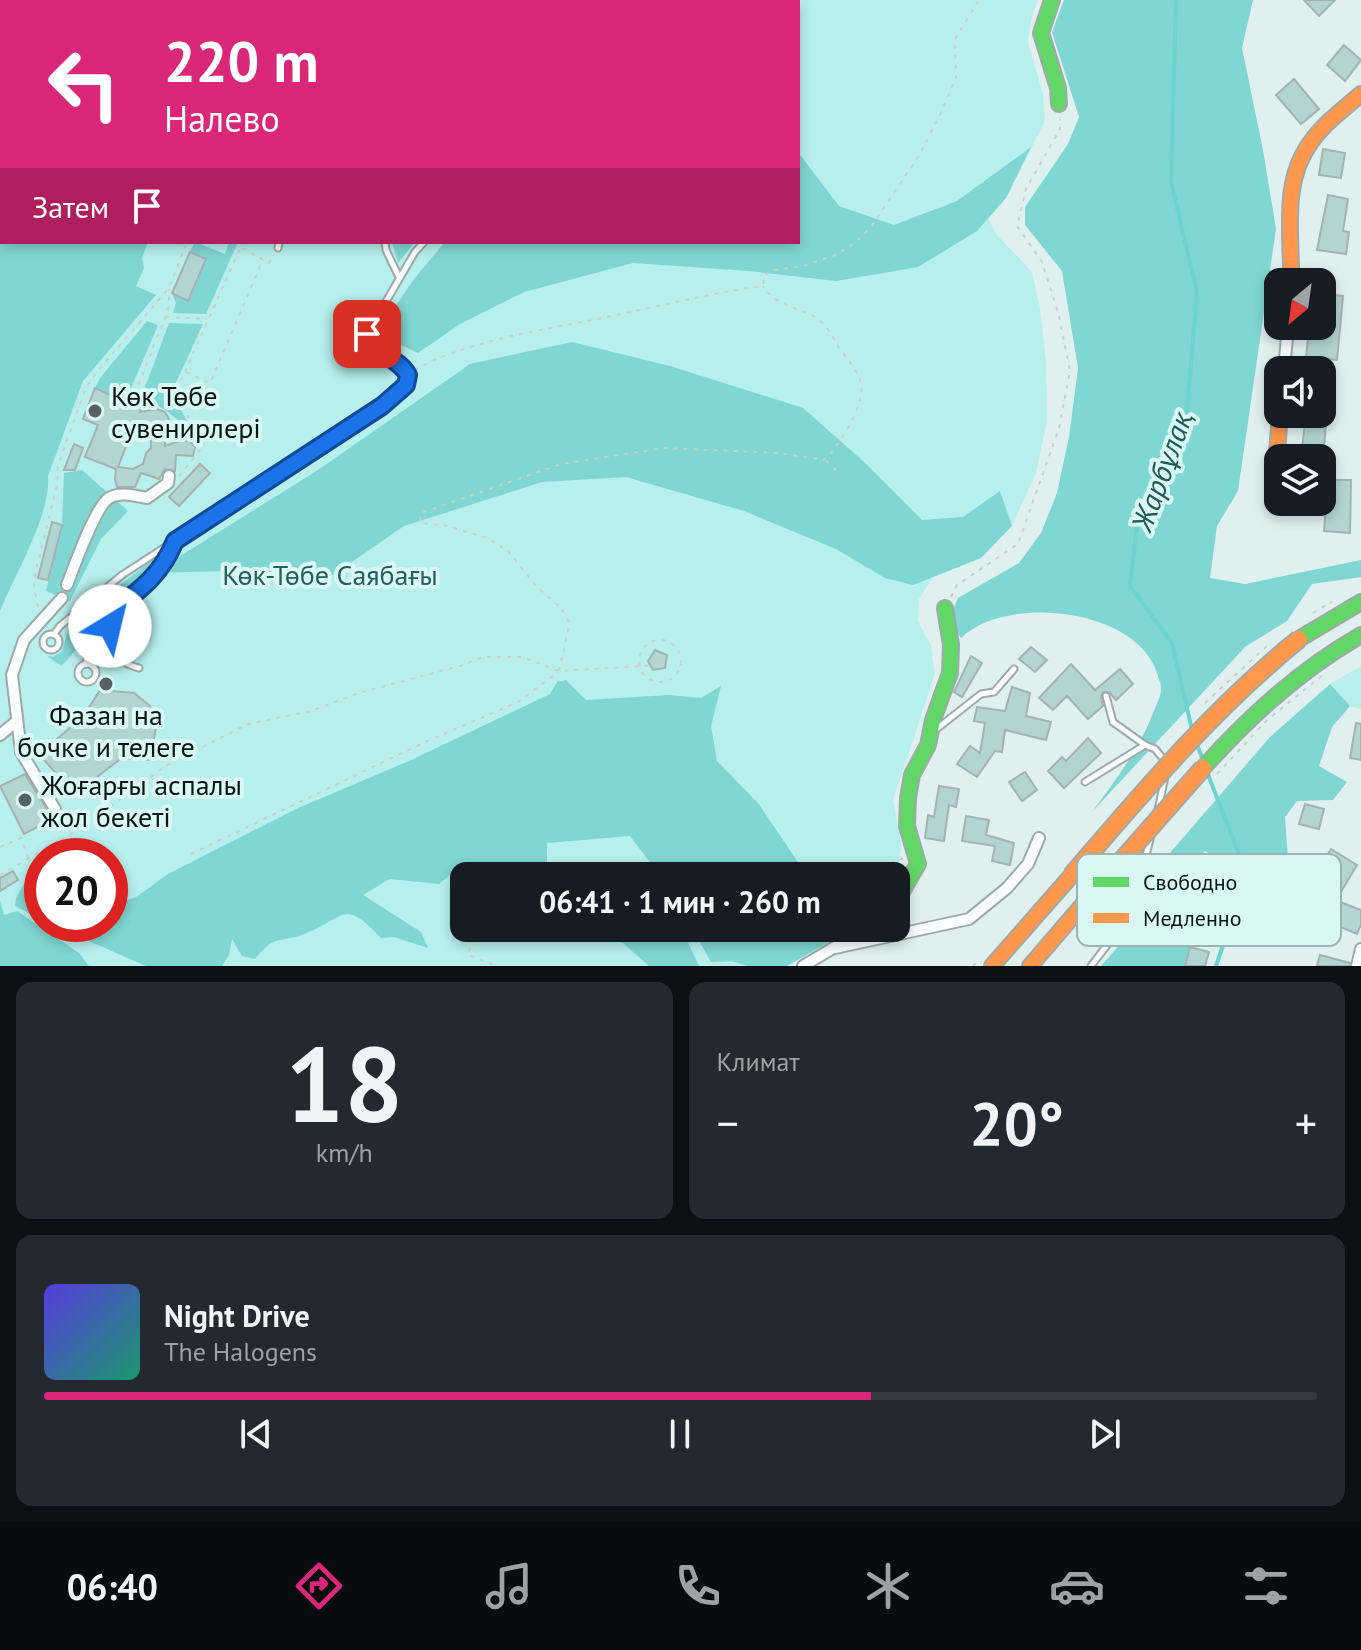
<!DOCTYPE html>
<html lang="ru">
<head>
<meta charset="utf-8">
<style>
  body { margin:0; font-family:"PT Sans",sans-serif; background:#242831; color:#f1f3f6; height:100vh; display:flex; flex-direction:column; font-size:30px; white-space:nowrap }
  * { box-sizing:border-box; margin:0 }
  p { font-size:26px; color:#9ea1a6 }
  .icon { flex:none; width:44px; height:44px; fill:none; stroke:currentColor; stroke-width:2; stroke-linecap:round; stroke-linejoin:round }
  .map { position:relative; height:966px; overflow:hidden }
  .drawer { display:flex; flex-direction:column; gap:16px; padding:16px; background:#0d0f14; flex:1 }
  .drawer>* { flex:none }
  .top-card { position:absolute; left:0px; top:0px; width:800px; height:244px; box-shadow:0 4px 12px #0003; background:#db2777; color:#fff; overflow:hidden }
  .needle { width:52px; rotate:209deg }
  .tools { position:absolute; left:1264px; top:268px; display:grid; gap:16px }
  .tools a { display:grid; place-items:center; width:72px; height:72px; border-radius:16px; background:#171b24; box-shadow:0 4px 12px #0003; font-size:40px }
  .speed { position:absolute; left:24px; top:838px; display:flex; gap:16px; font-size:40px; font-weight:700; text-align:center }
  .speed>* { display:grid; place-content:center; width:104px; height:104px; border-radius:50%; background:#171b24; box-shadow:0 4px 12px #0003; line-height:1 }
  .speed .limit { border:12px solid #d22; background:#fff; color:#111 }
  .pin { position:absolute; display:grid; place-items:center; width:68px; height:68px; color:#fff; margin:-34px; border-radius:16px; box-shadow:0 4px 12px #0006 }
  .me { position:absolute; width:88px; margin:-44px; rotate:36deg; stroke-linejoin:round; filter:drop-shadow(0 0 6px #0008) }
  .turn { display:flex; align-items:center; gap:28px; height:168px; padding:0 32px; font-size:36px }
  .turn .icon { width:104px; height:104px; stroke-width:2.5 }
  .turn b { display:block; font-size:56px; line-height:68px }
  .then { display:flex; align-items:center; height:76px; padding:0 32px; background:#0003; gap:16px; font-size:30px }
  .big { font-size:60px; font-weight:700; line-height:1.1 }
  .drawer .widget { flex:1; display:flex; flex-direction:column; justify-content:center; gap:12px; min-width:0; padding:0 28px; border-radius:16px; background:#242831 }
  .drawer .dial { align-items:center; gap:0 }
  .dial b { font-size:104px; line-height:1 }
  .song { display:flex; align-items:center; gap:24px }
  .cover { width:96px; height:96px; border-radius:12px; background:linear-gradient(135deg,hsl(250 70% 55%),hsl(160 70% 35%)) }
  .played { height:8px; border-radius:4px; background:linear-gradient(90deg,#db2777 65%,#363941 65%) }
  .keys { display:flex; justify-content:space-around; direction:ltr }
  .heat { display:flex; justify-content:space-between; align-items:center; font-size:44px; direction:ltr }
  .drawer .tiles { flex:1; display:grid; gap:16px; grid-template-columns:1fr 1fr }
  .widget:last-child { grid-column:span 2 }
  .trip { position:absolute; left:450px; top:862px; width:460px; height:80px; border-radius:16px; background:#171b24; box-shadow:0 4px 12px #0003; font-weight:700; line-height:80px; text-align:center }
  .dock { display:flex; height:128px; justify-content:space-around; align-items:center; background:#090b0e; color:#9ea1a6 }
  .dock .icon { width:56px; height:56px }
  .dock .active { color:#db2777 }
  .dock b { font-size:36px; color:#f1f3f6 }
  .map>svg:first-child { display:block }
  .green { fill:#b6efec; fill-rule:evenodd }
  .forest { fill:#7fd6d2 }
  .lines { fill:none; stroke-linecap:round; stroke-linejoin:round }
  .stream { stroke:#6cd3cf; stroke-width:4 }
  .building { fill:#b2d4d2; stroke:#a5b2b1; stroke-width:2; fill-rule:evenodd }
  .lane-casing { stroke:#9daaa9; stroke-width:9 }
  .street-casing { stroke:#9daaa9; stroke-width:14 }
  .fast-casing { stroke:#9daaa9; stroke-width:18 }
  .slow-casing { stroke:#9daaa9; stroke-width:18 }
  .path { stroke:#cacece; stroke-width:2; stroke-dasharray:4 6; stroke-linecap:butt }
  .lane { stroke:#fafdfd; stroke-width:5 }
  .street { stroke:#fafdfd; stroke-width:10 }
  .fast { stroke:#63d668; stroke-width:14 }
  .slow { stroke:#ff974d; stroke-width:14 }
  .slow-bridge-casing { stroke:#9daaa9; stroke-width:20; stroke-linecap:butt }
  .path-bridge { stroke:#cacece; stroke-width:2; stroke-dasharray:4 6; stroke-linecap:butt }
  .slow-bridge { stroke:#ff974d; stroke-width:16 }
  .route-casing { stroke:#114b97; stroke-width:20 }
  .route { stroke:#1a73e8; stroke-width:14 }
  .poi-dot { fill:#556261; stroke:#d8f7f5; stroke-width:3 }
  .labels { text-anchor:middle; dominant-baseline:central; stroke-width:8; stroke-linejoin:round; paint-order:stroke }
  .poi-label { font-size:28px; fill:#0a1615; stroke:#d8f7f5; text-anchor:start }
  .park-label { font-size:28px; fill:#275f5d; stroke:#d8f7f5 }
  .water-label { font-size:30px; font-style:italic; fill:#215957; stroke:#d8f7f5 }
  .key { fill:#d8f7f5; stroke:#9ab4b2; stroke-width:2 }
  .key-label { font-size:22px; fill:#0a1615 }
</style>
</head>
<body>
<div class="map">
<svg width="1361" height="966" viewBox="0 0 1361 966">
  <rect width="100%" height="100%" fill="#dff0ef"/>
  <g class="green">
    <path d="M0,0H1038L1032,17L1028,43L1043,94L1045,121L1006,198L988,218L996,234L1032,272L1040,308L1046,362L1047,421L1036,473L1012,526L981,558L933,577L919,599L918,621L931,646L935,674L893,800L901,844L897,881L896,883V876H464V928H854L787,966H0ZM2,2H798V242H2ZM42,856H110V924H42Z"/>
    <path d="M1361,666V709L1350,706L1330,684Z"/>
  </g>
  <g class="forest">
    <path d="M0,0H213L2,2V242H148L142,258L144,268L136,286L156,295L83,381L48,476C51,515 15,574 0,611Z"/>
    <path d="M1064,0H1253L1242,48L1263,150L1276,229L1238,491L1217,526L1210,578L1245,584L1361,560V577L1312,584L1287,621L1245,647L1092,812C1117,778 1141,747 1155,708C1157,703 1161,696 1161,690C1162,685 1158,678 1157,673C1136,608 1006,594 961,638L952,626L951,614L958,598L1019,563L1041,533L1057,493L1069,437L1078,368L1062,271L1025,225V207L1068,144L1079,117L1052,32Z"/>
    <path d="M1031,147L1006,198L977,231L918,267L836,281L749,271L633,263L524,292L460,324L418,353L377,334L414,279L445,242H798V152L839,206L894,225L957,201Z"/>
    <path d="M195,242L225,254L229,242H238L206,314L173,313L176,303L172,293L188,300L205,260L190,252Z"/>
    <path d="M392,242H415L398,263Z"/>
    <path d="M147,321L158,325L129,393L114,387L110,395L95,388L100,378Z"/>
    <path d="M169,323L203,324L173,389L181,410L197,439C177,419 168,408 141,398Z"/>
    <path d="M572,342L670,366L803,408L863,461L922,520L963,517L1000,491L1012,526L981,558L913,585L885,578L836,549L744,511L626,477L542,482L404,526L333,575L274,581L225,571L153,573L318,470L470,364Z"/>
    <path d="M82,470L128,511L101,539L70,601L46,591L62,525L64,473Z"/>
    <path d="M154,559C140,590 115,601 94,625C82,639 75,654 61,666L47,656L53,657L62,651L70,623Z"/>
    <path d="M566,680L586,700L669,695L701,698L721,686L711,726L717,761L758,803L800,865L850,876H660L630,836L547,843V873L558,876H468L460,867L439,884L390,879L363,895L421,932L428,948L394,937L381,938C343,897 345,918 304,934C278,944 276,933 255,959L242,956L232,939L229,955L222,966H146L50,924H110V906L136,897L168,874L296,809L409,761L550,694L557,682Z"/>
    <path d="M1330,684L1350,706L1332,727L1319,766L1347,782L1333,800L1297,801L1285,817L1288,860L1281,889L1270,895L1250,879L1205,851L1186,870L1162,907L1140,908L1151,875L1270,737Z"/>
    <path d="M29,875L42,895V920L15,906L16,898Z"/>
    <path d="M1207,886L1211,910L1186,966H1101L1122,942L1165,921L1182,891Z"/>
    <path d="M0,901L4,915L17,911L79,953L89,966H0Z"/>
    <path d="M592,928H675L684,934L699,966H649L624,944Z"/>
    <path d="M692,928H854L787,966H747L732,961L711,962Z"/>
  </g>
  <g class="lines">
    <g class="stream">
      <path d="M1176,0L1171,182L1197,292L1186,424L1137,524L1130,586L1172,643L1192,730"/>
      <path d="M1196,742L1203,760"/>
      <path d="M1207,772L1239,854V878L1228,931L1216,966"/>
    </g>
  </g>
  <g class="building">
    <path d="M1304,0H1335L1319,16Z"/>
    <path d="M1344,45L1361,60L1345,81L1327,65Z"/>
    <path d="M1294,79L1319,109L1301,124L1276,95Z"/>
    <path d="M1323,149L1345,153L1341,178L1319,175Z"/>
    <path d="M1328,195L1348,199L1343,231L1349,232L1346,254L1317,250Z"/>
    <path d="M190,252L206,259L188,301L172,293Z"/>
    <path d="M1322,294L1343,296L1337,360L1306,357L1309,331L1322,332Z"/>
    <path d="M114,387L145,400L140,412L157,409L165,412L169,419L165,430V446L179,441H190L195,447L193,456L176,455L175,471L165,469L159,479L141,473L135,487H117L115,479L116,469L85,457L98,425L83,419L95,388L110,395ZM151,427V448L146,453L143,464L133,469L118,467L133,429Z"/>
    <path d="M1306,414H1327L1323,458H1301Z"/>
    <path d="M74,444L83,448L75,470H64Z"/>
    <path d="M200,464L210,473L179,506L169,497Z"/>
    <path d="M1328,480H1351L1350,533L1324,531Z"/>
    <path d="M52,522L62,525L48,580L38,578Z"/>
    <path d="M1031,647L1047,660L1035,672L1019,659Z"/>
    <path d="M655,650L667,655L665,668L653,670L648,661Z"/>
    <path d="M971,656L982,663L962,697L954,692Z"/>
    <path d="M1071,664L1095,690L1120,669L1133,684L1116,700L1109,692H1103L1101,697L1103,706L1088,719L1067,696L1053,710L1039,698Z"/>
    <path d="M1012,687L1030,693L1026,716L1051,722L1046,740L1005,730L1002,752L995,751L977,777L957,764L970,746L980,753L985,723L974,721L977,707L1005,711Z"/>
    <path d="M100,690L134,693L150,706L156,728L150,760L122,758L74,794L39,754L83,717Z"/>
    <path d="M1356,723L1361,724V760L1350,758Z"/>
    <path d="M1088,738L1101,753L1064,788L1048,771L1062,757L1066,761Z"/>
    <path d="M1025,772L1037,790L1022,801L1009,782Z"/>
    <path d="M25,774L53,819L24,834L0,786Z"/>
    <path d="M939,786L959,789L956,807L949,805L944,841L925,838L928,815L934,817Z"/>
    <path d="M1305,804L1324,809L1319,829L1299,824Z"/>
    <path d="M966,816L989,820L986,835L1014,843L1010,865L992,861L995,846L962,841Z"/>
    <path d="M1331,849L1357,865L1341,892L1314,876Z"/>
    <path d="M13,871L18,880L0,891V878Z"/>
    <path d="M1335,900L1361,910V924L1357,934L1326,921Z"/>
    <path d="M1190,947L1209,952L1205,966H1185Z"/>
    <path d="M1320,955L1350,963L1349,966H1317Z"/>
  </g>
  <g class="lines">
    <g class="lane-casing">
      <g id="lane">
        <path d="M557,0L563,2"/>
        <path d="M385,242L386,250L399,277"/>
        <path d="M278,248L279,242"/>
        <path d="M113,612C108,639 109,661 139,668"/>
        <path d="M54,634L60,626L122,575L396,397L406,385L408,375C398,357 372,352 367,334L415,252L424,242"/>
        <circle cx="51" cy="642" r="8"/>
        <circle cx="87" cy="673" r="9"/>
        <path d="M86,664C89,619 123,607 152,579C163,569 169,555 174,542"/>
        <path d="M1106,696L1113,722L1145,745"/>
        <path d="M934,731L981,694L994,692L1014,669"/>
        <path d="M1085,782L1145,745L1155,749L1166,762"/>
        <path d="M1158,810L1166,772"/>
        <path d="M1091,966L1121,927L1134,904L1151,835"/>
      </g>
    </g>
    <g class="street-casing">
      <g id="street">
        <path d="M1284,370L1288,326"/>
        <path d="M67,585C74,567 95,507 109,498C120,491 136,496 147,498L168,483L169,476"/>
        <path d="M0,735L17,721"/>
        <path d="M55,809L21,752L12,675L24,640L62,598"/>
        <path d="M835,948L969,919L1007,888L1028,864L1039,838"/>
        <path d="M803,966L867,928"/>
        <path d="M1357,966L1361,949"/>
      </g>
    </g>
    <g class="fast-casing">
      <g id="fast">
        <path d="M1052,0L1041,33L1058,88L1059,104"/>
        <path d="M1299,639L1361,602"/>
        <path d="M1203,768C1250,716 1300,670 1361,635"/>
        <path d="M896,902L918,864L907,826L908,798L912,775L928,745L933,720L950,673L951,645L945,608"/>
      </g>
    </g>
    <g class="slow-casing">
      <g id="slow">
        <path d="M1291,282C1292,235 1281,182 1311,142C1324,123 1344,109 1361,94"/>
        <path d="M1273,503L1280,414"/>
        <path d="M992,966L1071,876"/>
        <path d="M1030,966L1092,894"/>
      </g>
    </g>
    <g class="path">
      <path d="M218,2L219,0"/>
      <path d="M253,2L254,0"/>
      <path d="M364,2L365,0"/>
      <path d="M785,2L789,0"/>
      <path d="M242,248L269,263L274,254"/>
      <path d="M763,284L765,275L770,271L807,265L835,255L855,243L870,228L920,154L937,121L956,78L955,39L979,0"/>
      <path d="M166,317L207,319"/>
      <path d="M415,370C460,343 541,330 592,320C649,309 704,294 762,286"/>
      <path d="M186,372L210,383L263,260"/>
      <path d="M135,394L169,307V289"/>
      <path d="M826,461L837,471"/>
      <path d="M179,476L204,445L185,410L178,387L243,242"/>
      <path d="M951,597L957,585L1018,544L1059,428L1070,371L1058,312L1042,262L1017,226L1026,189L1060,129V119"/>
      <path d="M38,607L34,587L36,570L57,486L58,465L85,390L96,373L169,288L187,242"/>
      <path d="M1313,613L1332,602"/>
      <circle cx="660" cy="661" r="21"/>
      <path d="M559,671L569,627L568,621L562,609L537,587L508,551L487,538L444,525L420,523L421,513L561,464L664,448L778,453L824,460C840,445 865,406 861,383C858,371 846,357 838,346C832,336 826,324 815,317C797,307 774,305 763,286"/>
      <path d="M54,715L82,709"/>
      <path d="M60,819L69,835"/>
      <path d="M0,847L21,838L29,860"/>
      <path d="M191,854L425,742L518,702L558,672"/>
      <path d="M0,875L83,827L167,765L248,724L311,711L359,693L463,665L483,657H522L559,671L658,665"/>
      <path d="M864,876L903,858"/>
      <path d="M492,928C480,935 470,941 468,955L498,966"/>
      <path d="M973,966L978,961"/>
    </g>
    <use href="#lane" class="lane"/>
    <use href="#street" class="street"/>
    <use href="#fast" class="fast"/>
    <use href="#slow" class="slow"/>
    <g class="slow-bridge-casing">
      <g id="slow-bridge">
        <path d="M1071,876C1143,792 1213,709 1299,639"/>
        <path d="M1092,894L1203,768"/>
      </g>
    </g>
    <g class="path-bridge">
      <path d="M1205,703L1268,645"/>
      <path d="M1217,774L1267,720L1324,674"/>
    </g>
    <use href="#slow-bridge" class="slow-bridge"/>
  </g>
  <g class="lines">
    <g class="route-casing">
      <path id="route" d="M110,626L113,611C141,589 161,575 175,541L382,406L406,385L408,375C398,357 372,353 367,334"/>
    </g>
    <use href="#route" class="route"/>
  </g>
  <g class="poi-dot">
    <circle cx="95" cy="411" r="8"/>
    <circle cx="106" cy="684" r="8"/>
    <circle cx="25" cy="800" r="8"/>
  </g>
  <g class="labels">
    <g class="poi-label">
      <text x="111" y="395">Көк Төбе<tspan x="111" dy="32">сувенирлері</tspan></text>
      <text x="106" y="714" text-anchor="middle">Фазан на<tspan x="106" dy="32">бочке и телеге</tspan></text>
      <text x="41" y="784">Жоғарғы аспалы<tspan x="41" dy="32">жол бекеті</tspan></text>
    </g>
    <g class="park-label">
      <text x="330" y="574">Көк-Төбе Саябағы</text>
    </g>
    <g class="water-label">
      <text transform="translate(1161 471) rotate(-70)">Жарбұлақ</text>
    </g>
  </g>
  <rect x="1077" y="854" width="264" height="92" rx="12" class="key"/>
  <rect x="1093" y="877" width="36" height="10" fill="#63d668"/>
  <rect x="1093" y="913" width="36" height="10" fill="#ff974d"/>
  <g class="key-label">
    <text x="1143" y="890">Свободно</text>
    <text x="1143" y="926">Медленно</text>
  </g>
</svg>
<div class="tools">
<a><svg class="needle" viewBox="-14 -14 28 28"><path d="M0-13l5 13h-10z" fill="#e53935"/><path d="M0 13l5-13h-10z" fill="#9ea1a6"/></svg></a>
<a><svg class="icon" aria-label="sound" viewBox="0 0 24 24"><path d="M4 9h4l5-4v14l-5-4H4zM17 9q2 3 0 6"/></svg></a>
<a><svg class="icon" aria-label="layers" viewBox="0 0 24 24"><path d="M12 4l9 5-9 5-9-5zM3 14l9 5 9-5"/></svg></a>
</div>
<div class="speed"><div class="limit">20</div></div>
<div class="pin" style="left:367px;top:334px;background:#d93025"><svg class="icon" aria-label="arrive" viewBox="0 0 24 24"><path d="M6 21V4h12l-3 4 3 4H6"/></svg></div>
<svg class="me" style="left:110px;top:626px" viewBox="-20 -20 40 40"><circle r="19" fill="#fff"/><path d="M0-13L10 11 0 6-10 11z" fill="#1a73e8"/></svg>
<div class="trip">06:41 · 1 мин · 260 m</div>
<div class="top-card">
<div class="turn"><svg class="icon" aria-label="left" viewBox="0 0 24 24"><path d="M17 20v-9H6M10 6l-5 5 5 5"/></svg><div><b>220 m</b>Налево</div></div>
<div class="then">Затем<svg class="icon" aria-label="arrive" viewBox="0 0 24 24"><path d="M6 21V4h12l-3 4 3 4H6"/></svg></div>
</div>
</div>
<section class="drawer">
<div class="tiles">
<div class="widget dial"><b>18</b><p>km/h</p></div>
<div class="widget"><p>Климат</p>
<div class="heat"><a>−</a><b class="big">20°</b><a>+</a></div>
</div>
<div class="widget">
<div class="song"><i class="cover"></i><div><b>Night Drive</b><p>The Halogens</p></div></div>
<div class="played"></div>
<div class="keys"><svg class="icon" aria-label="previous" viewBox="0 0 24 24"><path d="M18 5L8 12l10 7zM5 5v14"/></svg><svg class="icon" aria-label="pause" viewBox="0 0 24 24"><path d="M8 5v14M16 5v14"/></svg><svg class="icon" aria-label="next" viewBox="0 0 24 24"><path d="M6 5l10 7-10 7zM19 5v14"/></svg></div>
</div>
</div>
</section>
<nav class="dock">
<b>06:40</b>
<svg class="icon active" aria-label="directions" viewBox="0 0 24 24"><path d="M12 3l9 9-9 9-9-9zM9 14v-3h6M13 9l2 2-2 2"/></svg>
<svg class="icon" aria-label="music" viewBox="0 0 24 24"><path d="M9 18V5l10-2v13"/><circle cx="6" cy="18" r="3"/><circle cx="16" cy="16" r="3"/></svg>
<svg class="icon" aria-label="phone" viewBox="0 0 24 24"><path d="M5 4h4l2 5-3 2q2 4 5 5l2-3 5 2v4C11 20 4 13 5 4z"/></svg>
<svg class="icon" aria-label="climate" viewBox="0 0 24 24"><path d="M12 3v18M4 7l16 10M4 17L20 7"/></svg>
<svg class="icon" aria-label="car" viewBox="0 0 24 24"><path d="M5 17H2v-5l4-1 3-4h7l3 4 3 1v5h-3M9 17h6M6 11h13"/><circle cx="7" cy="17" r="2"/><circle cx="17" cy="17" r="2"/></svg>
<svg class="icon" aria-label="filters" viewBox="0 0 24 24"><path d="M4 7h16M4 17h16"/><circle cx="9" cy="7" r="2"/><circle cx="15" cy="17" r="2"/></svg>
</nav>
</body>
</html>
